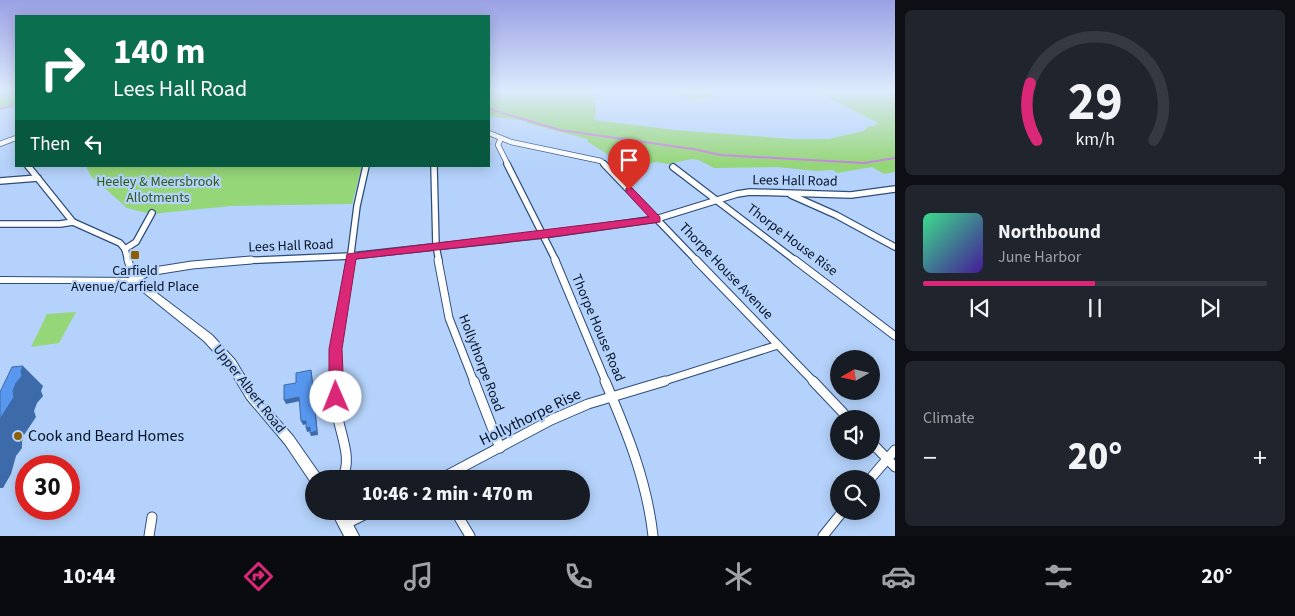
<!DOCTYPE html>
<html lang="en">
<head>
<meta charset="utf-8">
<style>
  body { margin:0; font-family:"Source Sans 3",sans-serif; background:#20242c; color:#f1f3f6; height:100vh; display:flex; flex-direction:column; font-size:19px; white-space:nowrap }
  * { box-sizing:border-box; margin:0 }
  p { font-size:16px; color:#9ea1a6 }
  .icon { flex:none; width:28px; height:28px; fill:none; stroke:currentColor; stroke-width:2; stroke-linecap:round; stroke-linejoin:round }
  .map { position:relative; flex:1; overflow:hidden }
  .drawer { display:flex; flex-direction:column; gap:10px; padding:10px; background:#0d0f14; width:400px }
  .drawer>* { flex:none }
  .hud { position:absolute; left:15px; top:15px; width:475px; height:152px; border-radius:0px; box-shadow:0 2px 12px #0003; background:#0b6e4f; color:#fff; overflow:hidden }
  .needle { width:32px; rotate:261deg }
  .controls { position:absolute; left:830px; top:350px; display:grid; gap:10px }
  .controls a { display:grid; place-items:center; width:50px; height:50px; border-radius:50%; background:#171b24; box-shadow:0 2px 12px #0003; font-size:25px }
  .speed { position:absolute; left:15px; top:455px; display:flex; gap:10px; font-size:25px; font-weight:700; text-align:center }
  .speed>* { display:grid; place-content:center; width:65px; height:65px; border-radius:50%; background:#171b24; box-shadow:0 2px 12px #0003; line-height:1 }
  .speed .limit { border:8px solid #d22; background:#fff; color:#111 }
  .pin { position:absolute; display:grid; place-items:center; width:42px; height:42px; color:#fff; margin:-51px -21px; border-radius:50% 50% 50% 0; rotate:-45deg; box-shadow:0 0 5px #0007 }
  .pin .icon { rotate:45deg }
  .me { position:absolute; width:55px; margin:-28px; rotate:359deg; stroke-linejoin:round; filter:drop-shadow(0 0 4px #0008) }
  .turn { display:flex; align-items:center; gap:18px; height:105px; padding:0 15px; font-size:22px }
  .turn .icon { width:65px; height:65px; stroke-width:2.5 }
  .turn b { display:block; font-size:35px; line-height:42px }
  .then { display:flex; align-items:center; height:48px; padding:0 15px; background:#0003; gap:10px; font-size:19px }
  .big { font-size:38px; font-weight:800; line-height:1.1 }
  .drawer .card { flex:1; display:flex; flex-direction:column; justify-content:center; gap:8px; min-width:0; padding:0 18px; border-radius:8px; background:#20242c }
  .drawer .dial { align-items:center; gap:0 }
  .dial svg { height:130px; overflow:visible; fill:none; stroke:#363941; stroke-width:7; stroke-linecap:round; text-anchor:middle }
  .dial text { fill:#f1f3f6; stroke:none }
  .song { display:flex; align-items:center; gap:15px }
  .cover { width:60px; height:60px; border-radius:8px; background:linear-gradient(135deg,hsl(150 70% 55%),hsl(260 70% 35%)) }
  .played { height:5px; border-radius:2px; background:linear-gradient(90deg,#db2777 50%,#363941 50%) }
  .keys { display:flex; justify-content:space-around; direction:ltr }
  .heat { display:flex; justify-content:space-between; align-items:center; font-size:28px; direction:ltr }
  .trip { position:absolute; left:305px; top:470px; width:285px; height:50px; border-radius:25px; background:#171b24; box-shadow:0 2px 12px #0003; font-weight:800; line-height:50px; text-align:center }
  .tab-bar { display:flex; height:80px; justify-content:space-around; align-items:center; background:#090b0e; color:#9ea1a6 }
  .tab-bar .icon { width:35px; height:35px }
  .tab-bar .current { color:#db2777 }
  .tab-bar b { font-size:22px; color:#f1f3f6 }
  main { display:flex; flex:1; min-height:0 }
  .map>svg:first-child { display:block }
  .green { fill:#95d678 }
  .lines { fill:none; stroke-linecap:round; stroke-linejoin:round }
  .stream { stroke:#c581dd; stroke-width:2 }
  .street-far3-casing { stroke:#2e4e7b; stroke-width:6 }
  .street-far2-casing { stroke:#2e4e7b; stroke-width:8 }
  .street-far1-casing { stroke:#2e4e7b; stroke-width:9 }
  .street-casing { stroke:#2e4e7b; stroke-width:11 }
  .secondary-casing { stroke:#2e4e7b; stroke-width:2 }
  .street-far3 { stroke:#fff; stroke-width:4.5 }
  .street-far2 { stroke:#fff; stroke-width:5.5 }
  .street-far1 { stroke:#fff; stroke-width:7 }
  .street { stroke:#fff; stroke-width:9 }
  .secondary { fill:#fff; fill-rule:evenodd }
  .shaded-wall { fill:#3d6aa8 }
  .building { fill:#5797f0; stroke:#3d6aa8 }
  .route { fill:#db2777; stroke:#8e194d }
  .poi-dot { fill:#8c5f03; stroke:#b4d2fb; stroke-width:2 }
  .labels { text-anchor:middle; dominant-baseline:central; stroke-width:4.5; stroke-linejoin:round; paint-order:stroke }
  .street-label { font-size:14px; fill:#071326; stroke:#b4d2fb }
  .park-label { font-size:14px; fill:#2f5a18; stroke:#b4d2fb }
  .poi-label { font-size:14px; fill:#071326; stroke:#b4d2fb }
  .near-street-label { font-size:16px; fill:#071326; stroke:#b4d2fb }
  .near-poi-label { font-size:16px; fill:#071326; stroke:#b4d2fb; text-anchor:start }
</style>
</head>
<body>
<main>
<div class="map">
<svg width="895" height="536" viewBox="0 0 895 536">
  <rect width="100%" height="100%" fill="#b4d2fb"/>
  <g class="green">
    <path d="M0,90H16V106L0,110Z"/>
    <path d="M489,90H593L596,114L594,120L675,130L793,139H828L864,131L868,127L880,124L814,90H895V172L884,174L872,167L837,173L833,170L816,171L777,167L714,168L699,160L692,159L668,164L657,162L641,165L634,160L609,155L588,142L587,139L527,123V121L489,116Z"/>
    <path d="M676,90H705L716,97L691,100Z"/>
    <path d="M86,166H362L352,204L231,206L151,214L127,208L91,176Z"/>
    <path d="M76,312L59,343L31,347L47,314Z"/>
  </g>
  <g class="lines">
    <g class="stream">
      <path d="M0,109L16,105"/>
      <path d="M489,109L560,130L693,149L721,155L864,163L895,158"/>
    </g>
    <g class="street-far3-casing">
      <g id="street-far3">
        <path d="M489,133L511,142L601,161L605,165"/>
        <path d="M501,138L498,145L508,165"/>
        <path d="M0,144L16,138"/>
      </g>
    </g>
    <g class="street-far2-casing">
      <g id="street-far2">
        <path d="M507,164L556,261"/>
        <path d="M604,164L697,261"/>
        <path d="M28,166L73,222L120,243L125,249L128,261"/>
        <path d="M434,166L436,246L439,261"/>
        <path d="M673,167L796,261"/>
        <path d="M0,181L38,178"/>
        <path d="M791,195L836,215L895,247"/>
        <path d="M0,224H60L73,222"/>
        <path d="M125,249L136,242L152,213"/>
        <path d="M234,261L351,256L543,235L656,219L737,194L750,192L851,195L895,189"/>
        <path d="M350,261L357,206L366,166"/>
      </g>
    </g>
    <g class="street-far1-casing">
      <g id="street-far1">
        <path d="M128,260L134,280L148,272L192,265L251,260"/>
        <path d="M438,260L449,318L474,382"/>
        <path d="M555,260L606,382"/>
        <path d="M696,260L814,382"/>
        <path d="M795,260L895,336"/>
        <path d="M336,382L335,349L350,260"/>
        <path d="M661,382L778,345"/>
      </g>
    </g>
    <g class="street-casing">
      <g id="street">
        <path d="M336,381C336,392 336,403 337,413C340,434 354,461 341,479"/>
        <path d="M474,381L500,448"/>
        <path d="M605,381C627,432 647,481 653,536"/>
        <path d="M813,381L849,419"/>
        <path d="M871,442L895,467"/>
        <path d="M440,479L551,420L588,404L665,381"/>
        <path d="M870,479L895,450"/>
        <path d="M455,511L470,536"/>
        <path d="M346,524L372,511"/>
        <path d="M149,536L152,517"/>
        <path d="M823,536L843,511"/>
      </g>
    </g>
    <g class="secondary-casing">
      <g id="secondary">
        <path d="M0,277L137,278L212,335L235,360L255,393L293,436L323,479H314V484H312L285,444L247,399L227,366L204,341L132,283H0Z"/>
        <path d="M331,511H346L359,536H344Z"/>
      </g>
    </g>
    <use href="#street-far3" class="street-far3"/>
    <use href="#street-far2" class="street-far2"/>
    <use href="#street-far1" class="street-far1"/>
    <use href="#street" class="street"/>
    <use href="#secondary" class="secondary"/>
  </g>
  <g class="shaded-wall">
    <path d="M23,366L43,386L41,391L43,396L37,403L34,411L36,417L24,435L22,442V448L16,456L11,474L3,488H0V419Z"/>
    <path d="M311,370L312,374L318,435L311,436L310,433Z"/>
    <path d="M299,397L300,401L286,404L284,400Z"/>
    <path d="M301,421H306L307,424L303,425Z"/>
    <path d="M310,427L311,431L307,432L306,428Z"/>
  </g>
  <g class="building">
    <path d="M23,366L21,371L22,376L16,383L13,391L14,397L0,419V392L12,367Z"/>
    <path d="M311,370L317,431L310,433V427L306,428V421H301L299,397L284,400V385L296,383V373Z"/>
  </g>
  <linearGradient id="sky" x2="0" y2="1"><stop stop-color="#9aa0e4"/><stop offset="0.55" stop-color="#ddebfd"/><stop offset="1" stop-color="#ddebfd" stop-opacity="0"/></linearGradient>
  <rect width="895" height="165" fill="url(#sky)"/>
  <path class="route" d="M626,188H632L660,217V222L544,238L356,259L342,349L344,397L342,402L336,404L331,402L329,397V349L347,254L649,217L626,192Z"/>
  <g class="poi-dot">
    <rect x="130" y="250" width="10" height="10" rx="2.5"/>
    <circle cx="18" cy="436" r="5"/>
  </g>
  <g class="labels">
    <g class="street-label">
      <text transform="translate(795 181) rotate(1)">Lees Hall Road</text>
      <text transform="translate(792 240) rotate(37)">Thorpe House Rise</text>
      <text transform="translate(291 246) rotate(-2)">Lees Hall Road</text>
      <text transform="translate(726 271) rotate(46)">Thorpe House Avenue</text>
      <text transform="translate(598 328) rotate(67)">Thorpe House Road</text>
      <text transform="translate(481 363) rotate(69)">Hollythorpe Road</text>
      <text transform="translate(249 389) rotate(52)">Upper Albert Road</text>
    </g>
    <g class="park-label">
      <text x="158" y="182">Heeley &amp; Meersbrook<tspan x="158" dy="16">Allotments</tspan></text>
    </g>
    <g class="poi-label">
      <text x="135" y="271">Carfield<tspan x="135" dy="16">Avenue/Carfield Place</tspan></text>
    </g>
    <g class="near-street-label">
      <text transform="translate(530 417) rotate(-26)">Hollythorpe Rise</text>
    </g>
    <g class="near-poi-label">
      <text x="28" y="436">Cook and Beard Homes</text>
    </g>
  </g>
</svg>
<div class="controls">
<a><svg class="needle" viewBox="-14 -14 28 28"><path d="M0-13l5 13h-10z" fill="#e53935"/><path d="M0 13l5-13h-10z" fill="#9ea1a6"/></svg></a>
<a><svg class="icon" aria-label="sound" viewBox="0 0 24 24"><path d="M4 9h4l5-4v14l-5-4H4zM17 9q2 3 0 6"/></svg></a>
<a><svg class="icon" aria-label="search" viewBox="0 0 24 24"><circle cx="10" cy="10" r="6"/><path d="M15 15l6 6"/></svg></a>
</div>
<div class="speed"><div class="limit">30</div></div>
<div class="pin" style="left:629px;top:190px;background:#d93025"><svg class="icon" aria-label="arrive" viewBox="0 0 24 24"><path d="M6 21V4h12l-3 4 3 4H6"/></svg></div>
<svg class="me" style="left:336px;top:397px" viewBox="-20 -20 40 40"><circle r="19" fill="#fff"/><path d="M0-13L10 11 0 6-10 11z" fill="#db2777"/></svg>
<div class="trip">10:46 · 2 min · 470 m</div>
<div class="hud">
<div class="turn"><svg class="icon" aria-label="right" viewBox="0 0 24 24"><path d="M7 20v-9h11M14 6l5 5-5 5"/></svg><div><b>140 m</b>Lees Hall Road</div></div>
<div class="then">Then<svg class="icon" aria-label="left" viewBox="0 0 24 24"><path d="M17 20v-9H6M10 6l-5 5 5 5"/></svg></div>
</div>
</div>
<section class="drawer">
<div class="card dial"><svg viewBox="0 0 100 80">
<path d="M14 69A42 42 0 1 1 86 69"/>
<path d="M14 69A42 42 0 0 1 10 34" stroke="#db2777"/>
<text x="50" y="56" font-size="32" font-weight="700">29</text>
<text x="50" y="72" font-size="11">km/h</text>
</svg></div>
<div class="card">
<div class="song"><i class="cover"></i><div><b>Northbound</b><p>June Harbor</p></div></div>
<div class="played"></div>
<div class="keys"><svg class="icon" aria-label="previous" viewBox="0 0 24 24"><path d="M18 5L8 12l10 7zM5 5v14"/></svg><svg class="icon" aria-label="pause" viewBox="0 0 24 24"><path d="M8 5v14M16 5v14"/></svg><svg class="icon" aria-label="next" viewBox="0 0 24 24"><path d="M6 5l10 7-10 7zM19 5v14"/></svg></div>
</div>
<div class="card"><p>Climate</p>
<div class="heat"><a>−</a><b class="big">20°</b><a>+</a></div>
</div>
</section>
</main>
<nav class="tab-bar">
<b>10:44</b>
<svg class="icon current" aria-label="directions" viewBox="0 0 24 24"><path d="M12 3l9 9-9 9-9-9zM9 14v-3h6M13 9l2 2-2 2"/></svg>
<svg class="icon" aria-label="music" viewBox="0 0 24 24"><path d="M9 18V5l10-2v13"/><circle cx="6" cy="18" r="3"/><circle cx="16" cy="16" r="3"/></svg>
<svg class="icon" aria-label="phone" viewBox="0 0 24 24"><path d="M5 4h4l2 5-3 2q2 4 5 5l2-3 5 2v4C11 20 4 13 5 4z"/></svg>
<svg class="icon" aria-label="climate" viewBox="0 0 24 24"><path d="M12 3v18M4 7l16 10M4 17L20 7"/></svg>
<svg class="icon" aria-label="car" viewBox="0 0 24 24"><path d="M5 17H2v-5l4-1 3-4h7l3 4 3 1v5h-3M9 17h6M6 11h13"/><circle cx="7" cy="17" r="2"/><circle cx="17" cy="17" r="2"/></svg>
<svg class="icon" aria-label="filters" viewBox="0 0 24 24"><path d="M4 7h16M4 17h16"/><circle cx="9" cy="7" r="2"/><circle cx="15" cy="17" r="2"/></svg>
<b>20°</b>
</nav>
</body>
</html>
